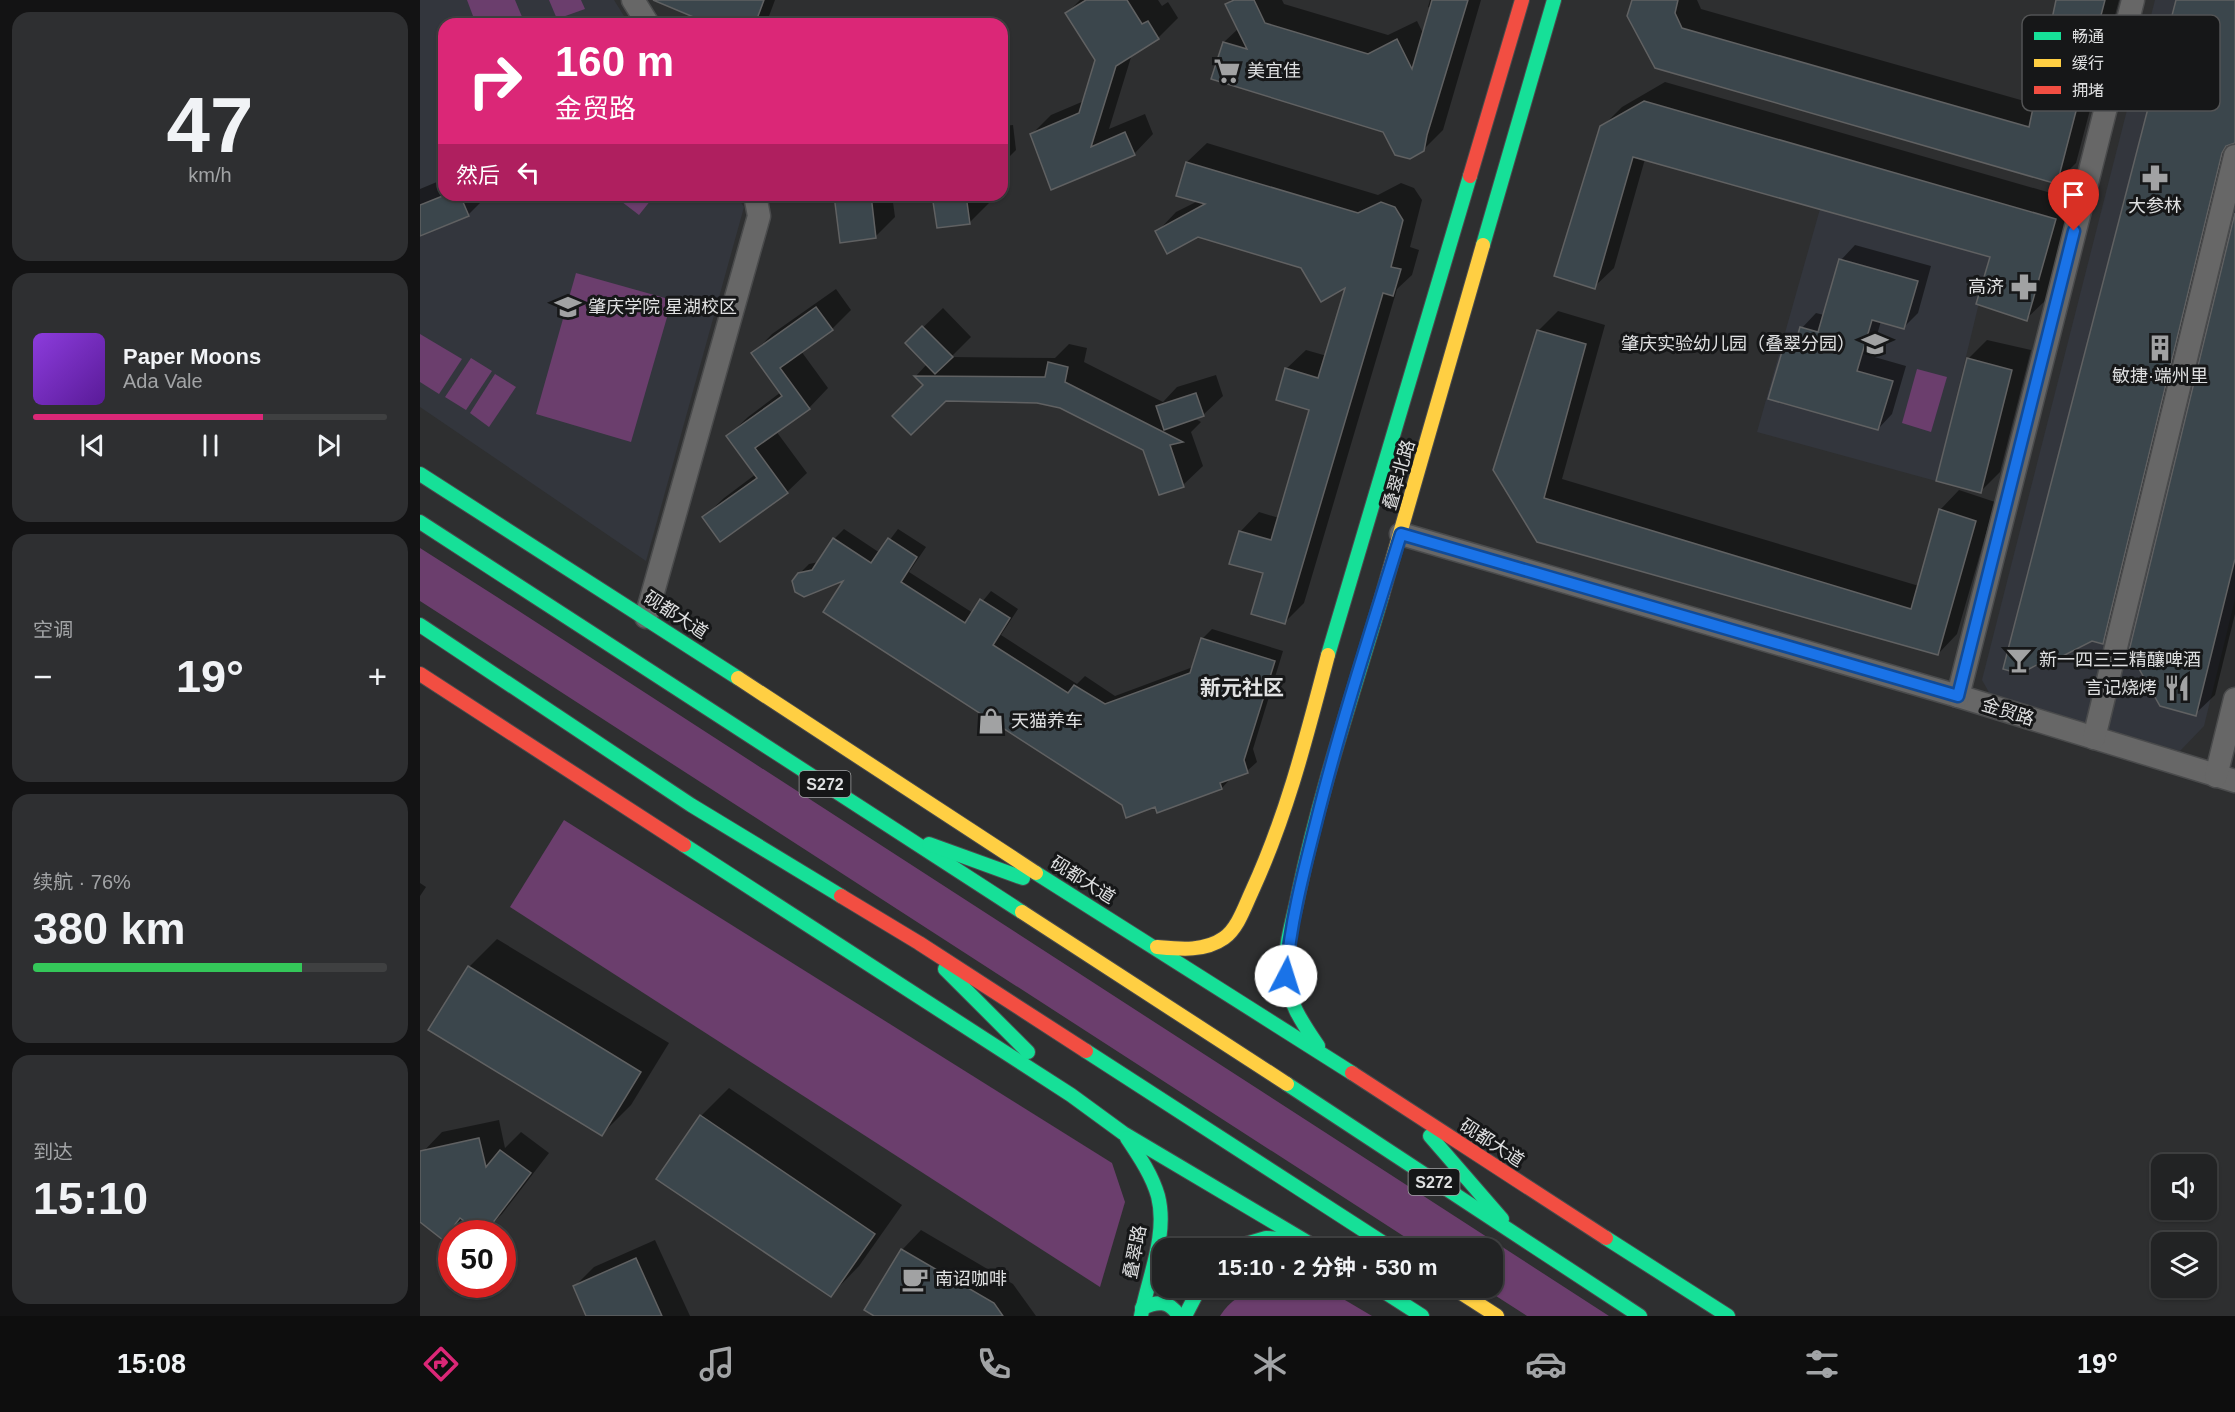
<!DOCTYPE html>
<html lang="zh">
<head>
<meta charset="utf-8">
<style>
  body { margin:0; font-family:Arial,"Noto Sans SC",sans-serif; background:#2e2f31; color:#f1f3f6; height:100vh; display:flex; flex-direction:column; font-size:22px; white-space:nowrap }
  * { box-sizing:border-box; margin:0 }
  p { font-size:20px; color:#a2a4a6 }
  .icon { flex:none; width:33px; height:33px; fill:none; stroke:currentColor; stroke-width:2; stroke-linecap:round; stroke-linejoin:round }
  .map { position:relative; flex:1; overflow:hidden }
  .details { display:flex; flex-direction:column; gap:12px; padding:12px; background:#131314; width:420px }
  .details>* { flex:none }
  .hud { position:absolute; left:18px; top:18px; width:570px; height:183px; border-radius:18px; box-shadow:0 2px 4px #0004,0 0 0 2px #3f4041; background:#db2777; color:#fff; overflow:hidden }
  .controls { position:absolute; left:1731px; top:1154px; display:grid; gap:12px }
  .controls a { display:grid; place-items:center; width:66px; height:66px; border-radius:12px; background:#222324; box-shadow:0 2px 4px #0004,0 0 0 2px #3f4041; font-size:30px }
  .speed { position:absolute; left:18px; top:1220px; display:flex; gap:12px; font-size:30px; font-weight:700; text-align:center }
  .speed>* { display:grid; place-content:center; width:78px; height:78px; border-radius:50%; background:#222324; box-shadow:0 2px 4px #0004,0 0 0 2px #3f4041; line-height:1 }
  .speed .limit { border:9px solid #d22; background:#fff; color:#111 }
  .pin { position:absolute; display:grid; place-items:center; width:51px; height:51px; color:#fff; margin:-62px -26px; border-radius:50% 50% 50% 0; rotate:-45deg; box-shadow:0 0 6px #0007 }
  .pin .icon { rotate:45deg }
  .me { position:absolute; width:66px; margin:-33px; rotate:5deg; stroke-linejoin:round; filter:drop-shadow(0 0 4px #0008) }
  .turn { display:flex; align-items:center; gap:21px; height:126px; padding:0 18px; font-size:27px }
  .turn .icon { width:78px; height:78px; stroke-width:2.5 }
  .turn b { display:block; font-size:42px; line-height:51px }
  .then { display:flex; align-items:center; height:57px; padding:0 18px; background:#0003; gap:12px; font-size:22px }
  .big { font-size:45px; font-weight:700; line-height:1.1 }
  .details .tile { flex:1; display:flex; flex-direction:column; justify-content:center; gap:9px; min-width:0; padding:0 21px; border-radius:18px; background:#2e2f31 }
  .details .dial { align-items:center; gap:0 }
  .dial b { font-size:78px; line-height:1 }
  .song { display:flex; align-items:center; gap:18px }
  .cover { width:72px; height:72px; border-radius:9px; background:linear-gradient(135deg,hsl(270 70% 55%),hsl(270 70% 35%)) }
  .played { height:6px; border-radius:3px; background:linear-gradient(90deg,#db2777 65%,#3f4041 65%) }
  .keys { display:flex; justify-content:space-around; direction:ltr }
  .heat { display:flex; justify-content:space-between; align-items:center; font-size:33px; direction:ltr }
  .charge { height:9px; border-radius:4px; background:linear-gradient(90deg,#34c759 76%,#3f4041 0) }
  .trip { position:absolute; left:732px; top:1238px; width:351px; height:60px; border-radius:18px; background:#222324; box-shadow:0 2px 4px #0004,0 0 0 2px #3f4041; font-weight:700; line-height:60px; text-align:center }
  .tab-bar { display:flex; height:96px; justify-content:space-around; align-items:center; background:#0e0e0e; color:#a2a4a6 }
  .tab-bar .icon { width:42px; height:42px }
  .tab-bar .current { color:#db2777 }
  .tab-bar b { font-size:27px; color:#f1f3f6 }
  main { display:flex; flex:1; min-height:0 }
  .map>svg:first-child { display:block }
  .built { fill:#33363d }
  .green { fill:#6b3e6d }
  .shadow { fill:#0007 }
  .building { fill:#3b464c; stroke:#606162; stroke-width:1.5 }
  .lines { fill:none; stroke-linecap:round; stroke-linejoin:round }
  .street-casing { stroke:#4a4b4c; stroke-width:25 }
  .fast-casing { stroke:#4a4b4c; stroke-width:16 }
  .slow-casing { stroke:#4a4b4c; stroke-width:16 }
  .jam-casing { stroke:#4a4b4c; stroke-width:16 }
  .street { stroke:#676767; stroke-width:22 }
  .fast { stroke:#16e098; stroke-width:14 }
  .slow { stroke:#ffcf43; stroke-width:14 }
  .jam { stroke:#f24e42; stroke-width:14 }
  .route-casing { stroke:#114b97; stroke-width:15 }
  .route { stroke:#1a73e8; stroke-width:10 }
  .labels { text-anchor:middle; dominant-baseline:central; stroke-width:6; stroke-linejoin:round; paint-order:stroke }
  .shield { fill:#161718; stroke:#a3a4a5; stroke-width:1.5 }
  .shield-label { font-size:16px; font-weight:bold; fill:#dfe0e1 }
  .poi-label { font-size:18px; fill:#dfe0e1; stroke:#161718; text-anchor:start }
  .street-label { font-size:18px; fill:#dfe0e1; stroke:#161718 }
  .quarter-label { font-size:21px; font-weight:bold; fill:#dfe0e1; stroke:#161718 }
  .key { fill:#161718; stroke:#525354; stroke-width:1.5 }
  .key-label { font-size:16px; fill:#dfe0e1 }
</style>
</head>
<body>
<main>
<section class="details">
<div class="tile dial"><b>47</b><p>km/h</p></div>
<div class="tile">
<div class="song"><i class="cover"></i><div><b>Paper Moons</b><p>Ada Vale</p></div></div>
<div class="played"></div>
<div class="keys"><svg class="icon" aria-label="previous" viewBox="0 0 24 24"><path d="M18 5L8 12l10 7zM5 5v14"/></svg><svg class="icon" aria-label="pause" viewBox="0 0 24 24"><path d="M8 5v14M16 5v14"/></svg><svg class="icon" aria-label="next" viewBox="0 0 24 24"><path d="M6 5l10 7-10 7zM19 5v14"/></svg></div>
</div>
<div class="tile"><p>空调</p>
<div class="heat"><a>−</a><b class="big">19°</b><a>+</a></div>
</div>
<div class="tile"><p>续航 · 76%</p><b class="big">380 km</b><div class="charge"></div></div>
<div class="tile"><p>到达</p><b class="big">15:10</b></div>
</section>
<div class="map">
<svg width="1815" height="1316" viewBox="0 0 1815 1316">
  <rect width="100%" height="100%" fill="#2e2f30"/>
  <g class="built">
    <path d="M0,0H194L209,24H24V195H316L324,207L226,561L0,407Z"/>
    <path d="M1735,0H1815V599L1784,726L1760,751L1575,703L1562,680Z"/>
    <path d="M1400,209L1570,257L1516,481L1337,432Z"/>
  </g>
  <g class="green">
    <path d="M47,0H95L105,24H56Z"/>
    <path d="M129,0H161L165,9L137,19Z"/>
    <path d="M193,195H235L219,215Z"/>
    <path d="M156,273L252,300L211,442L116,414Z"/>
    <path d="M0,334L42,359L19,394L0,382Z"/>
    <path d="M51,358L72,371L46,410L25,397Z"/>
    <path d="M1497,369L1527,377L1511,432L1482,423Z"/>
    <path d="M75,374L96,387L69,427L50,413Z"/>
    <path d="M0,548L77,597L1189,1316H1107L1062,1287H1072V1248H1002L0,601Z"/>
    <path d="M144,820L692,1163L705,1202L680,1287L90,907Z"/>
    <path d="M839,1287H903L952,1316H800C810,1300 822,1294 839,1287Z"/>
  </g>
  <g class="shadow">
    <path d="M255,0H355L346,24H293Z"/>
    <path d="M660,0H738L742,6L748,2L758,18L738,38L712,54L689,129L725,114L733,134L714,154L632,188L612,134L631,115L664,101L677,60L647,13Z"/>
    <path d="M811,0H862L864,4L968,35L997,21L1004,35L1011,8L1008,7L1010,0H1061L1023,130L1003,150L804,42L819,28L807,4Z"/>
    <path d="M1213,0H1277L1281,9L1615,104L1637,0H1699L1656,163L1637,182L1237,67Z"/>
    <path d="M1757,0H1815V156L1702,623L1682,642Z"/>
    <path d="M1245,82L1655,200L1626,300L1606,319L1572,256L1225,159L1194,268L1174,287L1182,127L1202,107Z"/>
    <path d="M593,125L596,150L582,164V126Z"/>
    <path d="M787,143L958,195L981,183L994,188L1002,200L990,247L999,250L992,275L977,289L884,603L865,622L845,572L820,532L839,512L859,518L891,409L866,369L886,350L907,356L928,285L882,266L778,236L737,232L756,212L778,201L758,195L767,162Z"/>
    <path d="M24,179V195H68L48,215L0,234V189Z"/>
    <path d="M415,195H472L475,217L456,236Z"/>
    <path d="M514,195H568L569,203L550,222Z"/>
    <path d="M1815,220V614L1795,695L1775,714Z"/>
    <path d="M1435,245L1511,266L1498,313L1483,328L1461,321L1451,356L1486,366L1472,414L1458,429L1365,346L1396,313L1404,315L1421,260Z"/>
    <path d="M416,289L431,310L412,329L381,351L408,388L389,408L356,431L387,473L367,492L284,517L304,498L336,474L308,436L328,417L361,392L333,354L352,334Z"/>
    <path d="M523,308L551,337L531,357L635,358L649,344L667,348L664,362L743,402L757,387L796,375L803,396L783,415L774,418L781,422L771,432L783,466L763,485L739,493L724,449L640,407L617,401L505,385L496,376L507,364L487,343Z"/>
    <path d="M1138,311L1185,325L1142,479L1499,586L1520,510L1539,490L1575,502L1537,634L1518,654L1118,540V331Z"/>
    <path d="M1567,340L1611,350L1580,472L1561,491L1548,359Z"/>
    <path d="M424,529L460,553L478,529L506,547L489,572L553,613L571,591L598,609L581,635L657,684L665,676L695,696L773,667L782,639L792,629L863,651L833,749L837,762L827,771L811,778L802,788L736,805L703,804L427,577L379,574L389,564L399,562L414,539Z"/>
    <path d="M0,883L6,887L0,896Z"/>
    <path d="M77,939L249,1043L211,1105L182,1134L49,967Z"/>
    <path d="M309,1088L482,1205L439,1266L411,1295L281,1116Z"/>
    <path d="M79,1120L85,1148L101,1132L129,1153L82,1214L63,1233L43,1218L23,1238L0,1221V1155L22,1132Z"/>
    <path d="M501,1230L593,1284L616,1316H457L482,1250Z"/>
    <path d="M235,1240L270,1316H168L154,1287L174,1267Z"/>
  </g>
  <g class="building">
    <path d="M233,0H344L335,24H290Z"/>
    <path d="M666,0H707L722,24L728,21L739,39L696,66L671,147L705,132L715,155L631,190L610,134L659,113L675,60L645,13Z"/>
    <path d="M814,0H834L845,23L948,54L977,39L992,69L1012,0H1048L1007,135L1004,151L990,159L975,155L963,132L791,79L803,42L827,49L805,4Z"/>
    <path d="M1212,0H1258L1255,13L1262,28L1609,127L1636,0H1685L1637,184L1235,68L1207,16Z"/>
    <path d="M1756,0H1815V143L1806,146L1802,153L1683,644L1672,641L1637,659L1635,655L1600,674L1583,669Z"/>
    <path d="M1224,101L1636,219L1607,321L1556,304L1570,257L1213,157L1175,289L1134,276L1180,126Z"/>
    <path d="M766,162L938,213L961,202L975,207L983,220L971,267L981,269L973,296L963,293L865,624L831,614L843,573L809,564L819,531L851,540L889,410L856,400L865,368L898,378L925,288L901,302L881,268L778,237L747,254L735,231L785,204L756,196Z"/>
    <path d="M25,195H40L49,216L0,236V205Z"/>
    <path d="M414,195H451L456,238L420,243Z"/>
    <path d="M512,195H546L550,224L517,228Z"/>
    <path d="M1815,213V559L1776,716L1740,706L1709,651Z"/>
    <path d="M1419,259L1498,281L1484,329L1452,320L1437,371L1473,381L1458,430L1348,399L1364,345L1374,348L1380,327L1398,332Z"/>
    <path d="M396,307L413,330L360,368L390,409L335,448L368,493L300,542L282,517L337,478L306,436L362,396L331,353Z"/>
    <path d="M502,326L533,357L515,374L485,343Z"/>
    <path d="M1117,330L1166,344L1124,498L1491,609L1519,509L1556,521L1518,655L1117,542L1073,470Z"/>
    <path d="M1547,358L1592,370L1561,493L1516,481Z"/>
    <path d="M628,362L648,367L645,382L763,442L750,445L764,487L739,495L723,450L640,408L617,403L526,401L491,435L472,416L503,385L494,376L625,377Z"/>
    <path d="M776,393L784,416L744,430L736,406Z"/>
    <path d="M413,538L451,563L468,538L497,557L481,582L545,623L560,599L590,618L573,645L648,693L654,685L685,704L770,673L781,638L855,661L824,760L828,773L800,783L802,789L737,813L735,807L706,818L702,805L403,612L423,581L384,597L375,592L372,581L378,573L392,570Z"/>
    <path d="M48,966L221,1072L182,1136L8,1030Z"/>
    <path d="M280,1115L455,1234L411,1297L236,1179Z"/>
    <path d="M59,1138L66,1167L80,1150L111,1173L65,1233H60L40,1218L23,1240L0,1222V1151Z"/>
    <path d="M481,1249L574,1303L583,1316H454L444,1310Z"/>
    <path d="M216,1258L242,1316H166L153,1286Z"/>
  </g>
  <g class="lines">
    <g class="street-casing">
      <g id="street">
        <path d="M213,0L228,24"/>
        <path d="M981,534L1538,696L1815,781"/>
        <path d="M226,617L339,216L335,195"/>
        <path d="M1538,696L1713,0"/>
        <path d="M1674,738L1815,156"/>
        <path d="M1796,776L1815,699"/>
      </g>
    </g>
    <g class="fast-casing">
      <g id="fast">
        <path d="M1063,245L1134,0"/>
        <path d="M0,474L318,678"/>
        <path d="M0,522L602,912"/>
        <path d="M0,625L271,805L421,896"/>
        <path d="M908,655L1050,176"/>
        <path d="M509,844L603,878"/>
        <path d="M264,845L651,1095L703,1133L897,1248"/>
        <path d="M616,873L932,1073"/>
        <path d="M525,969L608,1052"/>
        <path d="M898,1046C884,1025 868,1003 866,976C863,948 874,918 879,891C900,791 933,694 962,596"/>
        <path d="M666,1051L971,1248"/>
        <path d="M867,1084L1220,1316"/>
        <path d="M1010,1136L1082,1219"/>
        <path d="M707,1138C719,1156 732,1175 738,1196C748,1235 728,1278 721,1316"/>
        <path d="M1186,1238L1308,1316"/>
        <path d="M812,1248L846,1238L881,1240"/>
        <path d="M957,1287L1002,1316"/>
        <path d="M722,1308C738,1301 749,1300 759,1316"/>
        <path d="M765,1316L780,1287"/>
      </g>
    </g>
    <g class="slow-casing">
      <g id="slow">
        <path d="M962,596L1063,245"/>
        <path d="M318,678L616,873"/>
        <path d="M602,912L867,1084"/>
        <path d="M737,947C759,949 784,952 804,938C818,928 825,906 832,891C867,815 887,735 908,655"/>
        <path d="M1032,1287L1077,1316"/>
      </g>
    </g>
    <g class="jam-casing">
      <g id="jam">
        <path d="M1050,176L1102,0"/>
        <path d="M0,674L264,845"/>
        <path d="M421,896L499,943L666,1051"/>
        <path d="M932,1073L1186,1238"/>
      </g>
    </g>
    <use href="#street" class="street"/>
    <use href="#fast" class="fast"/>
    <use href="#slow" class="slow"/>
    <use href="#jam" class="jam"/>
  </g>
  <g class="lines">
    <g class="route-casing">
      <path id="route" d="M866,976C870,924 883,874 896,823C920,726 951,630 981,534L1538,696L1654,231"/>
    </g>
    <use href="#route" class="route"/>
  </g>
  <defs>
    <g id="supermarket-bare" transform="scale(2.07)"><path d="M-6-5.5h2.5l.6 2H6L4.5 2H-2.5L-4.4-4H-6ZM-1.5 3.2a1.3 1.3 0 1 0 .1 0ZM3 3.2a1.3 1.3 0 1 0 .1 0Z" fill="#a1a2a3" stroke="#161718" stroke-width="2.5" paint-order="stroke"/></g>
    <g id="pharmacy-bare" transform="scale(2.07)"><path d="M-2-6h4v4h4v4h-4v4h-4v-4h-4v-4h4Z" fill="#a1a2a3" stroke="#161718" stroke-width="2.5" paint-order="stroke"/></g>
    <g id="university-bare" transform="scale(2.07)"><path d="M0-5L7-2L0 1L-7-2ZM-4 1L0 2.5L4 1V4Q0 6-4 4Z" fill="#a1a2a3" stroke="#161718" stroke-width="2.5" paint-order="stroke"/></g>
    <g id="school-bare" transform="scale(2.07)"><path d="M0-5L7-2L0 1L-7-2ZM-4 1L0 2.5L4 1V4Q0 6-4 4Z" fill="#a1a2a3" stroke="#161718" stroke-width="2.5" paint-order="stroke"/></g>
    <g id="building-bare" transform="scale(2.07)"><path d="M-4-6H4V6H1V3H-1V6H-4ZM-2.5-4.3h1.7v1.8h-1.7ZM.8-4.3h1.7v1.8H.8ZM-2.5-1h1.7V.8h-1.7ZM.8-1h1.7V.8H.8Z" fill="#a1a2a3" stroke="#161718" stroke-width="2.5" paint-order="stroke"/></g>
    <g id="bar-bare" transform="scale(2.07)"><path d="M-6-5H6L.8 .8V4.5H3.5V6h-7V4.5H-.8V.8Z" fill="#a1a2a3" stroke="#161718" stroke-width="2.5" paint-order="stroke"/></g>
    <g id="restaurant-bare" transform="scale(2.07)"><path d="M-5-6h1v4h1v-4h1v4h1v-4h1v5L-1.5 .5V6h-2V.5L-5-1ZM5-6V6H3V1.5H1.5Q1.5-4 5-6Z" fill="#a1a2a3" stroke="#161718" stroke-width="2.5" paint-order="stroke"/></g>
    <g id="shop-bare" transform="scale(2.07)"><path d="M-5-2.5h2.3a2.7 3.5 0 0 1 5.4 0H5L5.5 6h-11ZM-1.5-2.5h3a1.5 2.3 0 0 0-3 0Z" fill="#a1a2a3" stroke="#161718" stroke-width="2.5" paint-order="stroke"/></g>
    <g id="cafe-bare" transform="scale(2.07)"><path d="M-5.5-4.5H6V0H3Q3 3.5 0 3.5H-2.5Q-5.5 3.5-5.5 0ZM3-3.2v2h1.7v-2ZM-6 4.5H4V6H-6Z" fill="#a1a2a3" stroke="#161718" stroke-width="2.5" paint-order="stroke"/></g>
  </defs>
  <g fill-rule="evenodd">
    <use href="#supermarket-bare" x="807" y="71"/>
    <use href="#pharmacy-bare" x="1735" y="178"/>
    <use href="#pharmacy-bare" x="1604" y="287"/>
    <use href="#university-bare" x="148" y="307"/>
    <use href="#school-bare" x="1455" y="344"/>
    <use href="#building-bare" x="1740" y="348"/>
    <use href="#bar-bare" x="1599" y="660"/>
    <use href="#restaurant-bare" x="1757" y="688"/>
    <use href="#shop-bare" x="571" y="721"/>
    <use href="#cafe-bare" x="495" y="1279"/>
  </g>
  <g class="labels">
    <g class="shield">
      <rect x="379.5" y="771" width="51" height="26" rx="4.5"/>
      <rect x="988.5" y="1169" width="51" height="26" rx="4.5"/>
    </g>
    <g class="shield-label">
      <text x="405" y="784">S272</text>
      <text x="1014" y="1182">S272</text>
    </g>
    <g class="poi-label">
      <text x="827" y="71">美宜佳</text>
      <text x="1735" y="206" text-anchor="middle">大参林</text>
      <text x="1584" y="287" text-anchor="end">高济</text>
      <text x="168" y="307">肇庆学院 星湖校区</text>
      <text x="1435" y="344" text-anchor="end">肇庆实验幼儿园（叠翠分园）</text>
      <text x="1740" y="376" text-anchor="middle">敏捷·端州里</text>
      <text x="1619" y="660">新一四三三精釀啤酒</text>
      <text x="1737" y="688" text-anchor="end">言记烧烤</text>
      <text x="591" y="721">天猫养车</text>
      <text x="515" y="1279">南诏咖啡</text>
    </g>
    <g class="street-label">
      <text transform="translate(979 475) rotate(-74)">叠翠北路</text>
      <text transform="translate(256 615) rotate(33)">砚都大道</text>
      <text transform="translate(1588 712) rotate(17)">金贸路</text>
      <text transform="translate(663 880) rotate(32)">砚都大道</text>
      <text transform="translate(1072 1143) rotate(33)">砚都大道</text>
      <text transform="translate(715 1252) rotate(-79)">叠翠路</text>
    </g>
    <g class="quarter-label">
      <text x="822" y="687">新元社区</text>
    </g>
  </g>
  <rect x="1602" y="15" width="198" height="96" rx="9" class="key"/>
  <rect x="1614" y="32" width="27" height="8" fill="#16e098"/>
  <rect x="1614" y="59" width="27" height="8" fill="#ffcf43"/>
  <rect x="1614" y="86" width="27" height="8" fill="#f24e42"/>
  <g class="key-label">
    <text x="1652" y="42">畅通</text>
    <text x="1652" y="69">缓行</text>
    <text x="1652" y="96">拥堵</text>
  </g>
</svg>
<div class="controls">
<a><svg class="icon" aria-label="sound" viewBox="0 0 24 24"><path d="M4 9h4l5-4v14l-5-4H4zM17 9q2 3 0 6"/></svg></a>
<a><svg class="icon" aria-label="layers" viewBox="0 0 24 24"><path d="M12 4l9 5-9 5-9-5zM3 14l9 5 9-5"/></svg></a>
</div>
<div class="speed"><div class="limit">50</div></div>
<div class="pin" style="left:1654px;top:231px;background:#d93025"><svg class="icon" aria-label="arrive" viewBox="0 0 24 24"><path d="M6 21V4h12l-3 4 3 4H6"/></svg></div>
<svg class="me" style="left:866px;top:976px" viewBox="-20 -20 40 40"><circle r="19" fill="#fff"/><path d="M0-13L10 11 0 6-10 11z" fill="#1a73e8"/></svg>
<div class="trip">15:10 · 2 分钟 · 530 m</div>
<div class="hud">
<div class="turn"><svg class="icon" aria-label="right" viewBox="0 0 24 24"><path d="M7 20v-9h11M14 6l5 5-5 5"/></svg><div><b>160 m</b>金贸路</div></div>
<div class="then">然后<svg class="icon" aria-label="left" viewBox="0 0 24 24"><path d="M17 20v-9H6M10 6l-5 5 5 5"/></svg></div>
</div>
</div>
</main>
<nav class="tab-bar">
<b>15:08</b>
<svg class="icon current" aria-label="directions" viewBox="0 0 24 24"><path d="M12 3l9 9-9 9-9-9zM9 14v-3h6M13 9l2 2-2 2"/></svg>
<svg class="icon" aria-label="music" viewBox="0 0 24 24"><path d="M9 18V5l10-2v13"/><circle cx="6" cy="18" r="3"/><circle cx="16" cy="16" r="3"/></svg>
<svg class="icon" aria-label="phone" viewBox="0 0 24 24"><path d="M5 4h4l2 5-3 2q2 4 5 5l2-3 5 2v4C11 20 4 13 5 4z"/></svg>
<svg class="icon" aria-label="climate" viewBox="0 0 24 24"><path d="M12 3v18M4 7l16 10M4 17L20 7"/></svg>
<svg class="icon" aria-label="car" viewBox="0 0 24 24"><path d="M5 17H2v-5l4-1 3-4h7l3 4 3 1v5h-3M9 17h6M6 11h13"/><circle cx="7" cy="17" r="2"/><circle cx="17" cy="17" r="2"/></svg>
<svg class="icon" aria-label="filters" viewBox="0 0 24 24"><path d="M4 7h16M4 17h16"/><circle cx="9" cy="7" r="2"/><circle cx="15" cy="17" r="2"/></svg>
<b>19°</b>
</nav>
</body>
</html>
